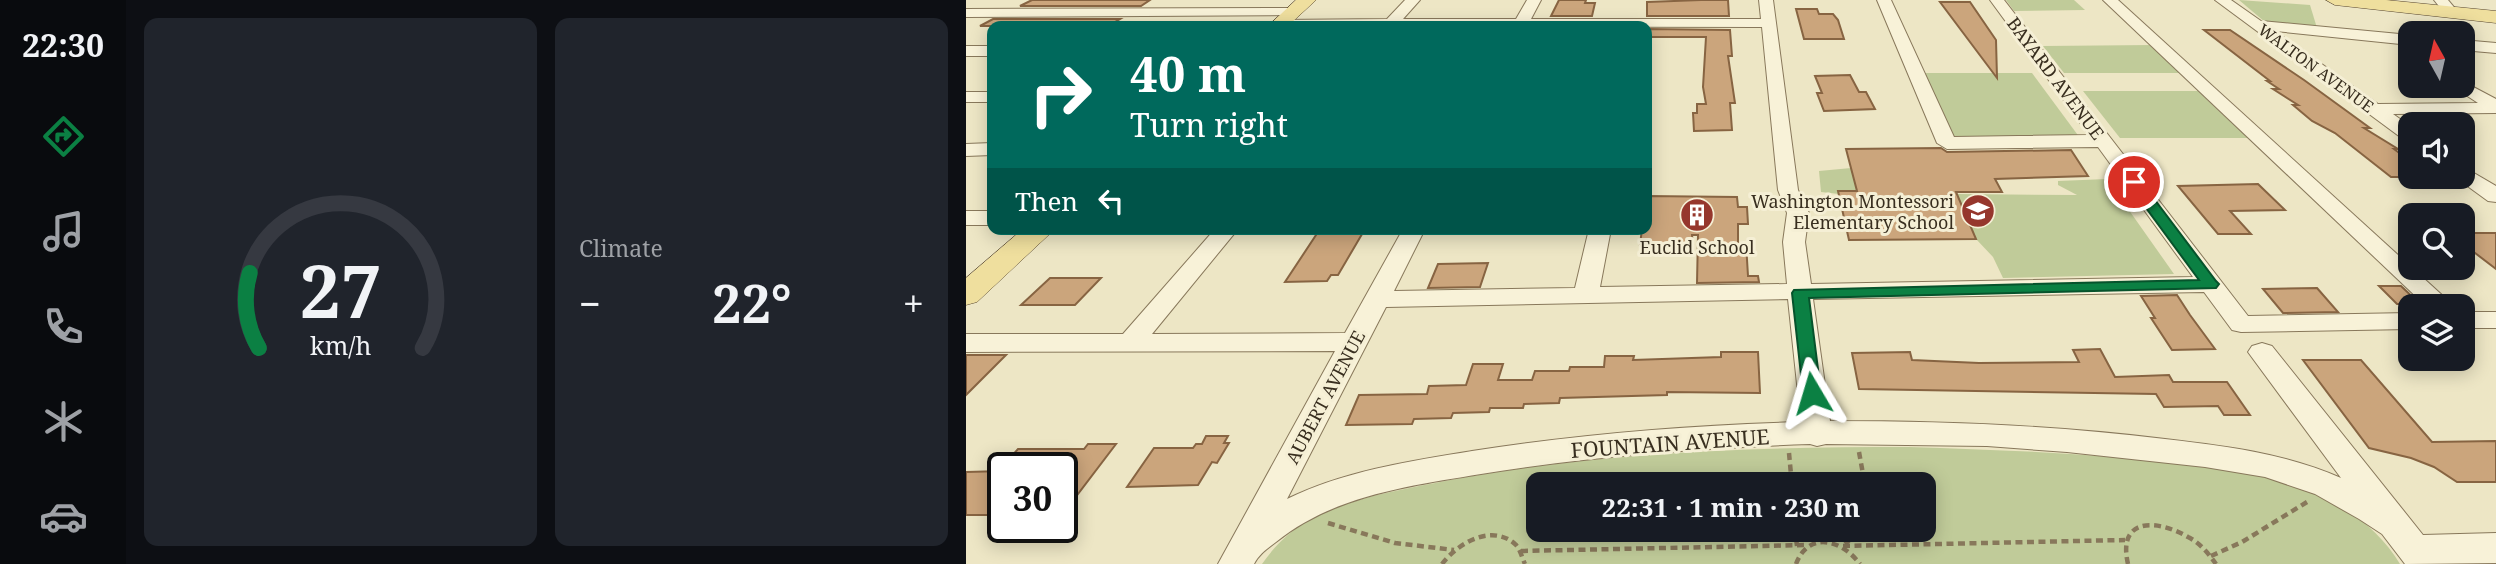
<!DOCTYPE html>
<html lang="en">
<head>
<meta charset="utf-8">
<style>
  body { margin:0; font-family:"Noto Serif",serif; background:#20242c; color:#f1f3f6; height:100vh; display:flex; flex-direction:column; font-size:26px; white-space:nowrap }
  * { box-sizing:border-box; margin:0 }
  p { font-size:23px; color:#9ea1a6 }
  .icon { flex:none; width:38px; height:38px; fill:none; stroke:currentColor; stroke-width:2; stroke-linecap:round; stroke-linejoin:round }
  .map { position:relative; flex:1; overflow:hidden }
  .drawer { display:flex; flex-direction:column; gap:18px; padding:18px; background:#0d0f14; width:840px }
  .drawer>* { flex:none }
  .top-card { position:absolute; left:21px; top:21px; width:665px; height:214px; border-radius:14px; box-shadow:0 4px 18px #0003; background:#00695c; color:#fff; overflow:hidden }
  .needle { width:46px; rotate:352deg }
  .buttons { position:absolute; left:1432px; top:21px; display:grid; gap:14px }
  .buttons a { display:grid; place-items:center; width:77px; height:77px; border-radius:14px; background:#171b24; box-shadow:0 4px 18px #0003; font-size:35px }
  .speed { position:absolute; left:21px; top:452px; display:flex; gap:14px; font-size:35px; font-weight:700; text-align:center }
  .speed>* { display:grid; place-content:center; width:91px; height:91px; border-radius:50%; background:#171b24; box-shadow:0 4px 18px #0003; line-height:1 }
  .speed .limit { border:4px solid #111; border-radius:10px; background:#fff; color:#111 }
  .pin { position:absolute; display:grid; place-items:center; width:60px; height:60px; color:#fff; margin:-30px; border:4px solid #fff; border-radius:50%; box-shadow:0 2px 7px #0007 }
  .me { position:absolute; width:77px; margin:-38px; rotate:353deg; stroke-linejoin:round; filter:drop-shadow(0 0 5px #0008) }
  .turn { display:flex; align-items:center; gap:24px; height:147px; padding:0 28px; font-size:32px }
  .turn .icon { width:91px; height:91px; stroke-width:2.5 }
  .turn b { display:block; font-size:49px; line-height:60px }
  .then { display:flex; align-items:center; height:66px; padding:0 28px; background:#0003; gap:14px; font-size:26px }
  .big { font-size:52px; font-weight:700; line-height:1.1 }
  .drawer .widget { flex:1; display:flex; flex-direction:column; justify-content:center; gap:10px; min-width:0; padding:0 24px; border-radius:14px; background:#20242c }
  .drawer .dial { align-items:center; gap:0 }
  .dial svg { height:182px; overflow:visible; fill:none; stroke:#363941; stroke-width:7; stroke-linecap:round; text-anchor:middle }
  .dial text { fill:#f1f3f6; stroke:none }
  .heat { display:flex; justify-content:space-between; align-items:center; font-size:38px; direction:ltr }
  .drawer .tiles { flex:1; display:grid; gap:18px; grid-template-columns:repeat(2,1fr) }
  .trip { position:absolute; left:560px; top:472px; width:410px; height:70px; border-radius:14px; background:#171b24; box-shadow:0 4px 18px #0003; font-weight:700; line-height:70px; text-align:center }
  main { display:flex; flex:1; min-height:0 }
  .menu { display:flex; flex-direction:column; width:126px; justify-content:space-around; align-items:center; background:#090b0e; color:#9ea1a6 }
  .menu .icon { width:49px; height:49px }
  .menu .selected { color:#0b8043 }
  .menu b { font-size:32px; color:#f1f3f6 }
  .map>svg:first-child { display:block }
  .green { fill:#c0cb99; fill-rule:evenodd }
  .building { fill:#cba57c; stroke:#876442; stroke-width:2 }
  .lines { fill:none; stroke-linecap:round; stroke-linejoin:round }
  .minor-casing { stroke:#88785b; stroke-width:2 }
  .major-casing { stroke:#56452f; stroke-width:1 }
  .path { stroke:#88785b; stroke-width:4.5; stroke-dasharray:7 4.5; stroke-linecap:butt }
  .minor { fill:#f8f2d8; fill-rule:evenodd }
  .major { fill:#efdf9e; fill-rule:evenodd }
  .route { fill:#0b8043; stroke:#07532c; stroke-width:2 }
  .labels { text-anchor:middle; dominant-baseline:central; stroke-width:6; stroke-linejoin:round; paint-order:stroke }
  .far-street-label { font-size:16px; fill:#382e1f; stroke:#f5efd5 }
  .street-label { font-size:18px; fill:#382e1f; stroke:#f5efd5 }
  .poi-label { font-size:18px; fill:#382e1f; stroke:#f5efd5; text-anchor:end }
  .near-street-label { font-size:21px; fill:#382e1f; stroke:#f5efd5 }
</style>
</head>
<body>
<main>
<nav class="menu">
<b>22:30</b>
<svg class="icon selected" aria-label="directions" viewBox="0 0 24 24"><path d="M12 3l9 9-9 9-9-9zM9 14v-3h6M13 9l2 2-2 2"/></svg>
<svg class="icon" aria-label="music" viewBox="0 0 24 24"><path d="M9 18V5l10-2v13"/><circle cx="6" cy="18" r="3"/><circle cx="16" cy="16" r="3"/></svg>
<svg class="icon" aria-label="phone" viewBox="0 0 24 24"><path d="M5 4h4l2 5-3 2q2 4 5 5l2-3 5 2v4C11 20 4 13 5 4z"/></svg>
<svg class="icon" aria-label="climate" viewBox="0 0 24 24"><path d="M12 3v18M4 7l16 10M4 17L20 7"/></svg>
<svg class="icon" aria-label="car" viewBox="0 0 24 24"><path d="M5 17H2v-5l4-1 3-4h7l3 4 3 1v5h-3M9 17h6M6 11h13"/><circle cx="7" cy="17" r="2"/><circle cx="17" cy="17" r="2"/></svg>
</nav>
<section class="drawer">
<div class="tiles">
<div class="widget dial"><svg viewBox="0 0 100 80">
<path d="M14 69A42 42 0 1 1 86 69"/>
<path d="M14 69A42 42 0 0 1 10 36" stroke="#0b8043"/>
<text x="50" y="56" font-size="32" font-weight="700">27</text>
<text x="50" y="72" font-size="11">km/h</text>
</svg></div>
<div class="widget"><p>Climate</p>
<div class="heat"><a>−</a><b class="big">22°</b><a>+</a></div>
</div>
</div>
</section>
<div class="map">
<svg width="1530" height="564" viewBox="0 0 1530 564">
  <rect width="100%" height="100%" fill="#ede6c5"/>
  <g class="green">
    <path d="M1040,0H1108L1119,10L1048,11Z"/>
    <path d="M1273,0L1344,5L1351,28L1299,22Z"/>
    <path d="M1186,45L1215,73H1098L1077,46Z"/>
    <path d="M957,73H1066L1114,138L989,139Z"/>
    <path d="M1117,91H1232L1282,138H1154Z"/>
    <path d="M885,168L888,178L895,179L899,191H873V194L855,192L853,171Z"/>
    <path d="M1141,179L1208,274L1037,278L1027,257L1010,239L991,194L1111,195L1092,185V181Z"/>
    <path d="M943,447C1036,450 1128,453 1220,465C1255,470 1291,474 1325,484C1368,497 1411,525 1434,564H296C309,545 326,529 346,518C387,497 439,489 484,480C635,452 789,447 943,447ZM572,485H957V530H572Z"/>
  </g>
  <g class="building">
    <path d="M66,0H184L175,6H54Z"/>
    <path d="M593,0H620L619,3H629L626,16H585Z"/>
    <path d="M735,0H762L763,16H681V2Z"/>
    <path d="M974,2H1004L1030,40L1031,78Z"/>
    <path d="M830,9H851L853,14H867L872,20L878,39H838Z"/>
    <path d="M27,19H154L142,26H14Z"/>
    <path d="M681,29L764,30L766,56H762L769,103H764L766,130L728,131L727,113H731V104H740L737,87L740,37H681Z"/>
    <path d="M1238,30H1264L1338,80L1404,128H1398L1432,149H1428L1444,161V177H1425L1369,133L1346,121L1327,105H1332L1307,89H1313L1301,81H1304Z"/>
    <path d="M884,75L893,92H900L909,109L858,111L851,93H856L849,76Z"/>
    <path d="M975,148L981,152L1105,150L1122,176L1029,179L1036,192H990L1010,239L883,240L872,191H891L880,149Z"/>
    <path d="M1292,184L1319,210L1264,211L1285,234H1252L1212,186Z"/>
    <path d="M681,196L771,197L772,207H781L782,224H772V244L780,243L782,276H792L793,282L731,283L732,235H726L727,244L674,245L676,229H681Z"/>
    <path d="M354,229H399L372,275H365L361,281L319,282Z"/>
    <path d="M1496,233H1530V269L1496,243Z"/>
    <path d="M522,263L514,287L462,288L472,264Z"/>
    <path d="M84,278H135L109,305H55Z"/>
    <path d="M1413,286H1435L1454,304H1431Z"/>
    <path d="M1351,288L1372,312L1317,313L1297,289Z"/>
    <path d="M1211,295L1224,315L1249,349L1206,350L1185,318H1189L1175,296Z"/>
    <path d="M1134,349L1149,377L1203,375L1207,382H1261L1284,415H1258L1252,406L1198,407L1190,394L893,389L886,353L944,352L946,360L1013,363L1113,362L1107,350Z"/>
    <path d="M755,352H792L794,393L701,392V395L594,398L593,403L558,404L557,408H524L523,412L487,413L485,418L448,419L446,424L380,425L393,395L461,394L463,386L500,385L507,364H537L532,380H566L569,371H603L604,367H638L639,356H668L667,360L755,357Z"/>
    <path d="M0,355H40L0,395Z"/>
    <path d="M1337,360H1395L1466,442L1530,441V482H1491L1468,467L1445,458L1403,448Z"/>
    <path d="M240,436H262L258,443H263L251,463L246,462L232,485L161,487L188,448H227L230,444H236Z"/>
    <path d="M122,444H150L96,515V467H36L52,449H118Z"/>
    <path d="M37,471V515H0V472Z"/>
  </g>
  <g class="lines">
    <g class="minor-casing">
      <g id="minor">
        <path d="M439,0H454L437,19H550L561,0H575L565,19H795L793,0H807L832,190L843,213L839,242L845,284L1227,277L1132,147L981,149L971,143L911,0H925L988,137L1123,135L1024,0H1038L1282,316L1444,313V329L1275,332L1266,330L1238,292L847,299L864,421C976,421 1088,425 1199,439C1259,446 1318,453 1375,478L1282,352L1286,346L1296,343L1306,346L1457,535L1530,533V563L1439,564L1416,534L1393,519L1349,494L1299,477L1239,467L1101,452L1021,446L860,444L851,446L844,444C734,448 624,456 515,474C444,486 368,495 310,542C302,548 293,554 288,564H252L369,351L0,352V334H157L249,229H272L186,334L379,333L437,229H459L428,291L609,288L623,229H645L634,287L821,284L817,242L821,213L812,190L796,27L307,26L306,24L313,20L421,19ZM822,299L835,422C724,425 615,434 506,451C444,461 378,471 321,499L420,307Z"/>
        <path d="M1137,0H1152L1488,306H1460Z"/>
        <path d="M1249,0H1265L1295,21L1444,35V45L1309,31L1412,104L1512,103L1486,86H1496V81L1530,99V113L1427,114L1444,126V141L1437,139Z"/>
        <path d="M1468,0H1482L1492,12L1485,16L1480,15Z"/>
        <path d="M328,8L335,12L333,15L0,17V9Z"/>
        <path d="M1496,40L1530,43V53L1496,50Z"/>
        <rect x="0" y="46" width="26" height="10"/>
        <rect x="0" y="92" width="26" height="10"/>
        <path d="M26,143V155L0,156V144Z"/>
        <path d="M1496,166L1530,186V202L1522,201L1489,177H1496Z"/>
        <rect x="0" y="211" width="26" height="14"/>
        <rect x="1496" y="312" width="34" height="16"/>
      </g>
    </g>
    <g class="major-casing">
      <g id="major">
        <path d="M330,0H350L322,26H302Z"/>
        <path d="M1360,0H1420L1530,11V23L1369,5Z"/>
        <path d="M57,229H89L11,302L0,305V278Z"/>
      </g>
    </g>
    <g class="path">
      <path d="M893,452L899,485"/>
      <path d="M823,453L826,485"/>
      <path d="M362,523L429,543L488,550"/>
      <path d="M829,530L831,546"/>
      <path d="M879,544L895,530"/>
      <path d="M877,546L1159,540"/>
      <path d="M555,551L842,545"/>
      <path d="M1245,556L1276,542L1341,502"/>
      <path d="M476,564C491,544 525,523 549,544C554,548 556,558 559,564"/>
      <path d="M830,564C843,530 876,540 894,564"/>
      <path d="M1162,564C1151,517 1191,519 1222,537C1234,543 1242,553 1250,564"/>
    </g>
    <use href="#minor" class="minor"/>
    <use href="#major" class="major"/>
  </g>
  <path class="route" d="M1168,178L1173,179L1250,281L1253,284L1250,288L843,298L855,393L853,397H839L837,393L826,293L828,290L1233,280L1161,182Z"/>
  <defs>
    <g id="school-disc" transform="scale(1.75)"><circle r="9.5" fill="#96372d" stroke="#f5efd5"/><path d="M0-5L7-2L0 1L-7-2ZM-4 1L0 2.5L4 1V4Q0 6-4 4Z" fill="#fff"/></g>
    <g id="building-disc" transform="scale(1.75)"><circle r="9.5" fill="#96372d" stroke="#f5efd5"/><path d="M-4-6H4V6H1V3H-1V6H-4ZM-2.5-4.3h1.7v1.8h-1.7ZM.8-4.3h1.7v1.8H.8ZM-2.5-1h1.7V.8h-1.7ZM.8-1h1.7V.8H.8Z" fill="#fff"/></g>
  </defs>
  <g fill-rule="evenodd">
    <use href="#school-disc" x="1012" y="211"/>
    <use href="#building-disc" x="731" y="215"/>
  </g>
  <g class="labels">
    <g class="far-street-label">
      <text transform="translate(1350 68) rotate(36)">WALTON AVENUE</text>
    </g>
    <g class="street-label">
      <text transform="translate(1090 78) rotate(53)">BAYARD AVENUE</text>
      <text transform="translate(359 397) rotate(-62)">AUBERT AVENUE</text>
    </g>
    <g class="poi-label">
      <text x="988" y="201">Washington Montessori<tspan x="988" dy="21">Elementary School</tspan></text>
      <text x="731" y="247" text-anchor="middle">Euclid School</text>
    </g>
    <g class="near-street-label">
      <text transform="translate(704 443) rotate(-4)">FOUNTAIN AVENUE</text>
    </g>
  </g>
</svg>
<div class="buttons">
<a><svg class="needle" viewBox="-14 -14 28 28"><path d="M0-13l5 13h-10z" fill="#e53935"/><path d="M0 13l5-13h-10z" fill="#9ea1a6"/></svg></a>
<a><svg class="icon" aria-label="sound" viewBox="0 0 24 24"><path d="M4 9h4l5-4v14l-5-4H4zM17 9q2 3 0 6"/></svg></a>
<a><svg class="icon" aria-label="search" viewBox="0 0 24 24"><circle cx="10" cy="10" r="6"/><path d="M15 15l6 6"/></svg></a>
<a><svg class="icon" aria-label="layers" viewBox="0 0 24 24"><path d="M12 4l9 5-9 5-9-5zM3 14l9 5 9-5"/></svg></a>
</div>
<div class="speed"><div class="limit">30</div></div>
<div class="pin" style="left:1168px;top:182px;background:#d93025"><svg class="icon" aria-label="arrive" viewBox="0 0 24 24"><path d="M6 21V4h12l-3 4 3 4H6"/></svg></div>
<svg class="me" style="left:846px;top:393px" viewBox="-20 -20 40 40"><path d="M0-17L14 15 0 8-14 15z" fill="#0b8043" stroke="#fff" stroke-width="4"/></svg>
<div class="trip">22:31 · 1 min · 230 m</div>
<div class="top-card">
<div class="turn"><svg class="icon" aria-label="right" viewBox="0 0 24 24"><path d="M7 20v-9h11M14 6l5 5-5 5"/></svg><div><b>40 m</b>Turn right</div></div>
<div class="then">Then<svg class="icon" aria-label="left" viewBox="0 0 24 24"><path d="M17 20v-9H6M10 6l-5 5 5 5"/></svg></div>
</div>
</div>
</main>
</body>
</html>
